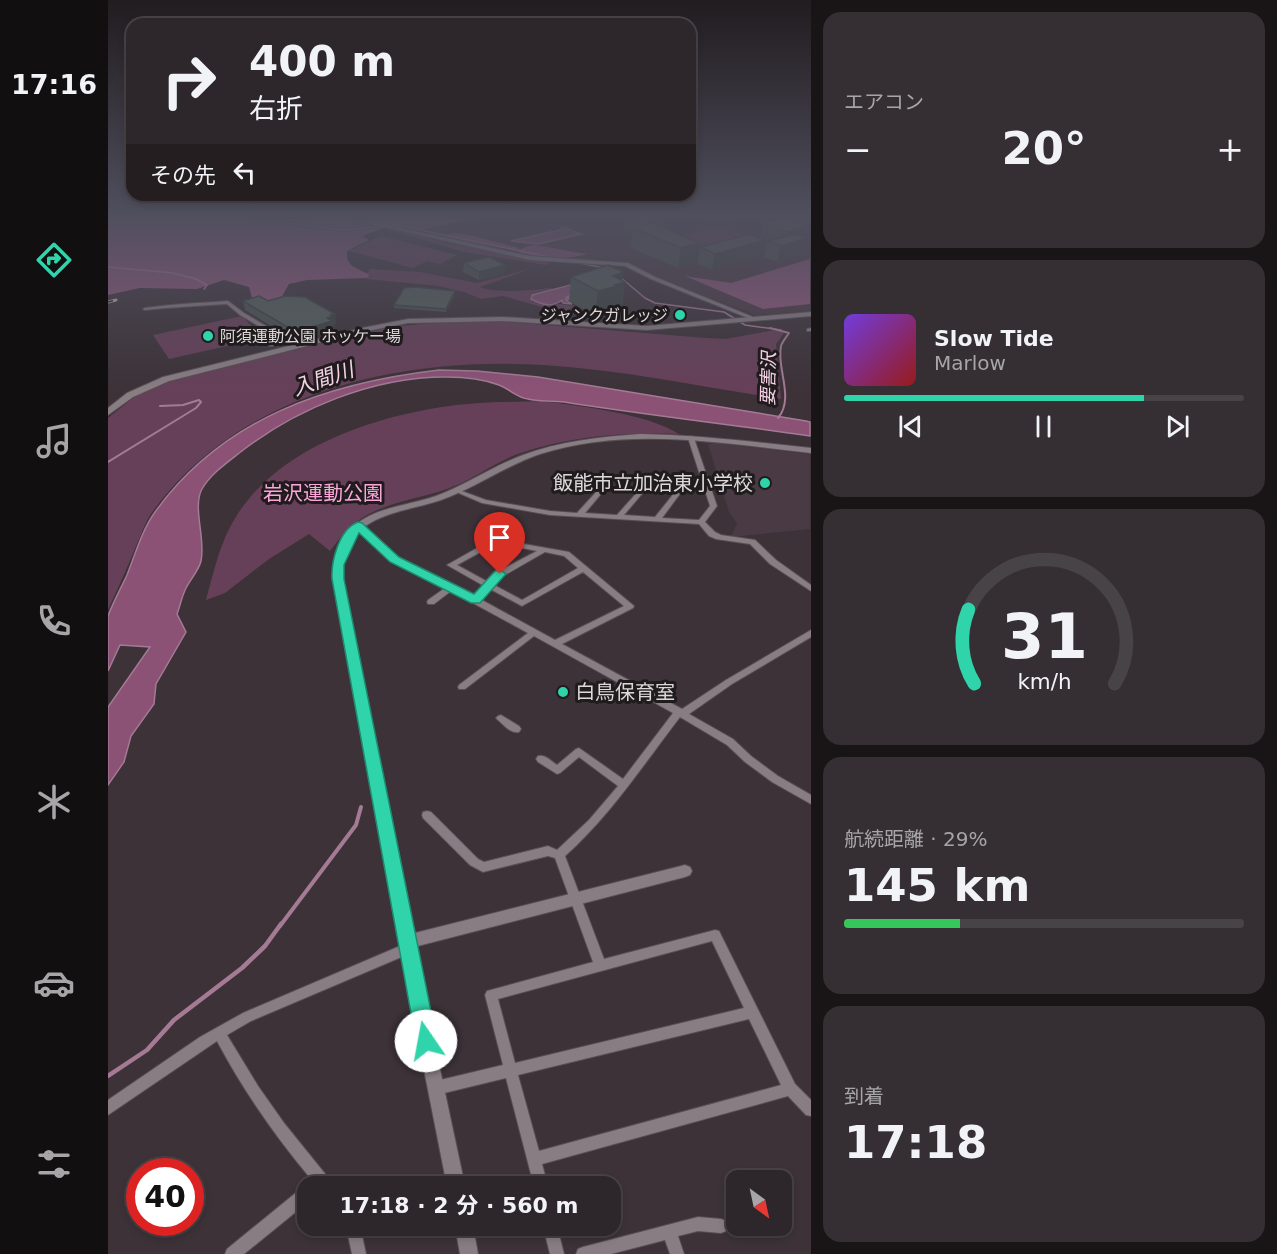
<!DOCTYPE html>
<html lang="ja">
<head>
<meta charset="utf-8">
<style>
  body { margin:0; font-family:"DejaVu Sans","Noto Sans JP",sans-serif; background:#352e32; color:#f1f3f6; height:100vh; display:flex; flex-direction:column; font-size:22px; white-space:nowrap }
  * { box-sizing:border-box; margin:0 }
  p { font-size:20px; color:#a7a5a8 }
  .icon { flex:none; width:33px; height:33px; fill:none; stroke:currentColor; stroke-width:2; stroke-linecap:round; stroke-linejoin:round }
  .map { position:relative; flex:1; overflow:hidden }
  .sheet { display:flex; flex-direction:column; gap:12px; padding:12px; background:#191517; width:466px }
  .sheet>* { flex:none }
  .banner { position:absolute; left:18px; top:18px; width:570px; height:183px; border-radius:18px; box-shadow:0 3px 9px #0003,0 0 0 2px #484347; background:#2d262a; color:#f1f3f6; overflow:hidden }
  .needle { width:39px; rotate:147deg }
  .buttons { position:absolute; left:618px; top:1170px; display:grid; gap:12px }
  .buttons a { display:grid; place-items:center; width:66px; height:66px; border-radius:12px; background:#2d262a; box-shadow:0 3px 9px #0003,0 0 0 2px #484347; font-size:30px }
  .speed { position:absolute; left:18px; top:1158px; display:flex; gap:12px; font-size:30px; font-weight:700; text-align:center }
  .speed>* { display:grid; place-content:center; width:78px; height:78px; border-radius:50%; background:#2d262a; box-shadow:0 3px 9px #0003,0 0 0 2px #484347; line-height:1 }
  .speed .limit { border:9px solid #d22; background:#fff; color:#111 }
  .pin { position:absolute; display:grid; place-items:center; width:51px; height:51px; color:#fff; margin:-62px -26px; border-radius:50% 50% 50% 0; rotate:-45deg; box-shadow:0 0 6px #0007 }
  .pin .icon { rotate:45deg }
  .me { position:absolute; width:66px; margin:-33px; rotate:348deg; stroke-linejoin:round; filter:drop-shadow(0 0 4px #0008) }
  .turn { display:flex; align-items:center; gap:21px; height:126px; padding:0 24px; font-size:27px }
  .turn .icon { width:78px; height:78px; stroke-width:2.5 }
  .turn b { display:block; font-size:42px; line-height:51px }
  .then { display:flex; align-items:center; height:57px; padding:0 24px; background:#0003; gap:12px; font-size:22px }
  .big { font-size:45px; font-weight:700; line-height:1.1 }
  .sheet .tile { flex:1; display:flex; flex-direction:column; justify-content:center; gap:9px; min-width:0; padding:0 21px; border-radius:18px; background:#352e32 }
  .sheet .dial { align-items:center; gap:0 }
  .dial svg { height:156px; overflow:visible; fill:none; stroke:#484347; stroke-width:7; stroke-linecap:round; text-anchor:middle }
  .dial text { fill:#f1f3f6; stroke:none }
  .song { display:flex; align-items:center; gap:18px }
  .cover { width:72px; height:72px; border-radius:9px; background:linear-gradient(135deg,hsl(260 70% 55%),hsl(0 70% 35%)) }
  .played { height:6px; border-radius:3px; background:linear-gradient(90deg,#30d4aa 75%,#484347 75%) }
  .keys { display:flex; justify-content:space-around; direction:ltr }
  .heat { display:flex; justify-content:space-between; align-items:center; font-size:33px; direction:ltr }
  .charge { height:9px; border-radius:4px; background:linear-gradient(90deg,#34c759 29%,#484347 0) }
  .trip { position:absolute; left:189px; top:1176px; width:324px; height:60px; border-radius:18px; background:#2d262a; box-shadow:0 3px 9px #0003,0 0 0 2px #484347; font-weight:700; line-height:60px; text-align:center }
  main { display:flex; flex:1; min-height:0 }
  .tabs { display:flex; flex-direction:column; width:108px; justify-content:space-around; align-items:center; background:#120f11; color:#a7a5a8 }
  .tabs .icon { width:42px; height:42px }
  .tabs .active { color:#30d4aa }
  .tabs b { font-size:27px; color:#f1f3f6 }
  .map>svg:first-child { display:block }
  .built { fill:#4a3a44 }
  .green { fill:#664058 }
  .forest { fill:#92587d }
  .water { fill:#8b5276; stroke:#a47a94; stroke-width:1.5 }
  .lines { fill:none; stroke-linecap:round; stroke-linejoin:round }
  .stream-far3 { stroke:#a47a94; stroke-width:1.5 }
  .stream-far2 { stroke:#a47a94; stroke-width:2 }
  .stream-far1 { stroke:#a47a94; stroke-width:4 }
  .stream { stroke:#a47a94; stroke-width:4.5 }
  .minor-casing { stroke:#574f54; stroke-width:2 }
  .tertiary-casing { stroke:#574f54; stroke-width:2 }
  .secondary-casing { stroke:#574f54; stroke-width:2 }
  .minor { fill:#887d83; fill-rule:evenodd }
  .tertiary { fill:#887d83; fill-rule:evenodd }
  .secondary { fill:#887d83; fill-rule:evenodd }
  .rail-casing { stroke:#bcb5b9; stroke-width:3 }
  .rail { stroke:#201c1e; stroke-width:1.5; stroke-dasharray:5; stroke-linecap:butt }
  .wall { fill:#48534e }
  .shaded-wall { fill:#3b4340 }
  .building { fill:#54605b; stroke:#3b4340; stroke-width:1.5 }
  .route { fill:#30d4aa; stroke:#1f8a6e; stroke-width:1.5 }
  .poi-dot { fill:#30d4aa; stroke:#201c1e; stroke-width:2 }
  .labels { text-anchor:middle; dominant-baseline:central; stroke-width:6; stroke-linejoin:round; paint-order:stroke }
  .far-poi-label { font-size:16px; fill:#ded8db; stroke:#201c1e; text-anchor:end }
  .far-water-label { font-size:18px; font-style:italic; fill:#f5d1e6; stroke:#201c1e }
  .poi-label { font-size:20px; fill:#ded8db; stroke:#201c1e; text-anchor:end }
  .park-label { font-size:20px; fill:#fba5da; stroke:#201c1e }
  .water-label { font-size:21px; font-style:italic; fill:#f5d1e6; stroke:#201c1e }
</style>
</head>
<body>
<main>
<nav class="tabs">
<b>17:16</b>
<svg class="icon active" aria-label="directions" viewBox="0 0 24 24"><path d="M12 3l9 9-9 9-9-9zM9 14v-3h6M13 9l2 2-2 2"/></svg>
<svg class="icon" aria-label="music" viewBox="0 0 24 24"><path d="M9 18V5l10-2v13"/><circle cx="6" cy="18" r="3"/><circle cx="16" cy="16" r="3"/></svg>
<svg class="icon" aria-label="phone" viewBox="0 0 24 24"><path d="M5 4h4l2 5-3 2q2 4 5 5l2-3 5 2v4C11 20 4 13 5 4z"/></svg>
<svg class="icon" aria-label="climate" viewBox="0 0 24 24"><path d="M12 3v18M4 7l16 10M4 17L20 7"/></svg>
<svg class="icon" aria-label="car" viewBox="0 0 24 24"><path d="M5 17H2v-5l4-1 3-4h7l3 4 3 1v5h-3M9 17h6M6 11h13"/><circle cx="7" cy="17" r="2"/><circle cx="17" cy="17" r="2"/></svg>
<svg class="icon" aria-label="filters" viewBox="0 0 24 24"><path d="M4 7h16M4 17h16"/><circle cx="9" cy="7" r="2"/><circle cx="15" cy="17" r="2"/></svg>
</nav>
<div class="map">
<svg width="703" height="1254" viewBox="0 0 703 1254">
  <rect width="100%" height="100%" fill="#3c3238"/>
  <g class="built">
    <path d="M385,214H702V311L648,315L554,280L519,263L424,257L307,231Z"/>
    <path d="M606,443L702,454V529L623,537L629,523L621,512L600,444Z"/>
  </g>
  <g class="green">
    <path d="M700,214L702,215V223L679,229L639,215Z"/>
    <path d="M612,226L651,242L607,253L569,237Z"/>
    <path d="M280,228L342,244L444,261L438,265L356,252L279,229Z"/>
    <path d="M273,236L349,255L332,264L319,261L305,268L241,251Z"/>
    <path d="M262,269L312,272L369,283L422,269L372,287C387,294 424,290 442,288L445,289L423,295L422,299L440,306L451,304L467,306L455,313L395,296L373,299L356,292L330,286L258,279L263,275L258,274Z"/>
    <path d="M134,316L155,338L61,359L45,335Z"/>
    <path d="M349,321H387L598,338L617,339L667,330L676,333L668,344L673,399C595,387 515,370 436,365C294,356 133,391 45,511C38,520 34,533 29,544C20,566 10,588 0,610V418L36,389L59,381L281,327Z"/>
    <path d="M435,401C476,407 537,413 571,434C519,432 463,436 413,453C388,461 365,480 339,489C309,500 272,502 246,524C237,531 229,542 222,551L201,534L161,559L117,593L98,600C106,571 112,541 129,515C171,449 261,418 334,407C367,402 402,402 435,401Z"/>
  </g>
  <g class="forest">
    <path d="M0,214H384L314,230L294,225L273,229L254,236L261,240L239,251V259L244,266L262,275L259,278L199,280L181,284L173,298L160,300L144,298L141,287L116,280L89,289L32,288L0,295Z"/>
    <path d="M345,233L357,234L412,248L406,250L334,238Z"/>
    <path d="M423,245C440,246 461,252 480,254C459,260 434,258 413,254L410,250Z"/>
    <path d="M702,259V304L655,309L577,276L623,283Z"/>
  </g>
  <g class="water">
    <path d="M454,227L473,234L431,244L403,241L452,230Z"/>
    <path d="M466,284L463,295L457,298L472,296L458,300L464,304L455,303L454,300C443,308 435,305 423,299L424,295Z"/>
    <path d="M331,370L369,371L430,377L698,421L702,422V436C620,424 538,415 456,402C444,400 431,402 420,399C410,398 401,389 391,385C375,379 356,377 338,377C264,377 187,409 130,454C117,464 102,475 94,489C84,507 98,539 93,561C91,570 82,580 78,588C74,596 72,606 69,614L78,632L48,684L46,704L23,736L16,762L0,785V707L42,647L12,645L0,671C0,656 0,630 0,616C5,602 13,588 19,575C27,555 34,530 47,512C115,418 219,383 331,370Z"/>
  </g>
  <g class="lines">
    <g class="stream-far3">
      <path d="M236,214L446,258"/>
      <path d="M467,262L496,268"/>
      <path d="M0,267L65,273L88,279L99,285L96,289"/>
      <path d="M512,277L537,298L547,303L616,312L637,325L673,330"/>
    </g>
    <g class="stream-far2">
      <path d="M662,328L681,333C679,336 674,342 673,346C668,368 687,398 670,418"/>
      <path d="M0,462L88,408L93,402L91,400L75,405L52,406"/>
    </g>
    <path class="stream-far1" d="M172,926L248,825L253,807"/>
    <path class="stream" d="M0,1076L39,1050L66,1020L134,968L157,946L173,924"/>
    <g class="minor-casing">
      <g id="minor">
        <path d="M98,214H114L235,229L278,225L280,226L235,231Z"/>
        <path d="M120,301L136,313L170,333L171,340L165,346H161V344L166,339V335L132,315L119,304C91,306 64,307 37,310L35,309L37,308C65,304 92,303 120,301Z"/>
        <path d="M703,328V331H699V329Z"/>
        <path d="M583,436L586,438L609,506L597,522L607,532L613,535L647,540L668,560L703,585V591L662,564L642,544L608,539L601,536L591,524L442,515L374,503L346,491L347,490H351L378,500L442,511L469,513L500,479L502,478L505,480L504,481L477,513L509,515L533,488L535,487L538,489L516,515L547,517L572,486L574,485L577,487L554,518L591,520L602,506L580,438Z"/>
        <path d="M247,524H253L289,557L366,596L376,586L339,565L385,539H388L461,552L526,606L525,608L454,644L574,709L618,680L703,630V637L624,684L581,714L625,739L643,756L670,776L703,795V804L664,782L637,762L619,745L572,717C535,765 502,816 457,856L496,959L607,930L611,931L687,1084L703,1100V1116L698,1115L680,1096L434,1164L440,1186H426L398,1078L328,1095L323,1093L321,1088L323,1083L328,1081L395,1065L377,995L379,991L485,962L447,858L440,856L375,872L362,865L315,818L314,815L315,812L319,811L323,812L370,859L376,862L440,846L449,850L481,820L510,786L471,757L452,773L449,774L430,762L428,759L430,756C437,754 443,761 449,765L468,749L471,748L515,779L565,713L426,636L357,689H351L350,687L351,685L420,633L343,591L326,604H320L319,602L320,600L337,588L283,561L247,528L246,526ZM389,543L429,551L389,572L380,582L349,565ZM437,552L456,556L470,568L414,600L386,585L395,576ZM475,572L516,606L447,640L372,599L382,589L414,606ZM604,941L636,1008L407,1063L390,999ZM641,1019L673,1085L431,1151L410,1075Z"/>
        <path d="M393,715L411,726L413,729L411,732C403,734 396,725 390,720L388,718L390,716Z"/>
        <path d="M299,943L303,945L305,949L303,953L143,1021L119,1035L150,1086L176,1123L218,1175L229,1181L231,1186H200V1202L136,1254H117L119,1249L195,1187L199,1185L203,1179C167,1136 135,1090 109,1041L0,1115V1100L92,1037L135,1013Z"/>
        <path d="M590,1217L613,1219L618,1221L620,1226L618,1231L613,1233L590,1231L570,1236L576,1254H562L557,1240L503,1254H468L470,1249L475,1247Z"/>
        <path d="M238,1226H252L258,1254H244Z"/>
        <path d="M435,1226H449L456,1254H442Z"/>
      </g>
    </g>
    <g class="tertiary-casing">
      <g id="tertiary">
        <path d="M219,214H230L422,256L520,263L547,277L650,319L645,320L543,279L517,266L422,260Z"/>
        <path d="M532,434C589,435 646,442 703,448V453C614,443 519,426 432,454C397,466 367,488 333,500C298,512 248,513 237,556C235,563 235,572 235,579L303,934L577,865L582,867L584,871L582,875L577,877L306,947L357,1186H339L292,949L225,579C226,560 229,543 243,529C264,507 300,506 328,496C358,485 385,466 415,455C452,441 492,437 532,434Z"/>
        <path d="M347,1226H365L370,1254H352Z"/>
      </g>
    </g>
    <g class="secondary-casing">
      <path id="secondary" d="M703,312V316L539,330L394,321L300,323L254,332L61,381L25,397L0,415V408L19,393L55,377L254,328L300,319L394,317L539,326Z"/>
    </g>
    <use href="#minor" class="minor"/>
    <use href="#tertiary" class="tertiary"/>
    <use href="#secondary" class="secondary"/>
    <g class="rail-casing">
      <path id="rail" d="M0,302L8,300"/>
    </g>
    <use href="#rail" class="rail"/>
  </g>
  <g class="wall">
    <path d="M586,214H633L632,217L609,223Z"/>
    <path d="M517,215L553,226L588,263L570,268L523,248L524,234L515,230Z"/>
    <path d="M655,223L696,237L695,254L669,262L656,257L660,242L658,241L654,256L604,270L589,264L592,247L652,238Z"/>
    <path d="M356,263L396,274L371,280L355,272Z"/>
    <path d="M463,277L515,281L517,282L514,307L506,309V311L487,316L461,301Z"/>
    <path d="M347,294L338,312L286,308V305Z"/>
    <path d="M135,301L228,323L226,324L225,330L189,342L137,310Z"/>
  </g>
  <g class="shaded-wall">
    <path d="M622,214H633L632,217L609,223L610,218Z"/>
    <path d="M554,218L552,234L535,232L536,223Z"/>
    <path d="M699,226L696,239L699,238L695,254L669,262L673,246L676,245L680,232Z"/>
    <path d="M658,240L654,256L604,270L607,254Z"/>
    <path d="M592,243L588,263L570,268L573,248Z"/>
    <path d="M397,265L396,274L371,280V272Z"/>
    <path d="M516,272L514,283L517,282L514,307L506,309V311L487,316L490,291L505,276Z"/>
    <path d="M347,291V294L338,312V309Z"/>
    <path d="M227,314L228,323L226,324L225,330L189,342L188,332Z"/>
  </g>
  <g class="building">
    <path d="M520,214H544L554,218L536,223L517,215Z"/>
    <path d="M601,214H622L610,218Z"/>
    <path d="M675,218L699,226L680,232L655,223Z"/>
    <path d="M545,223L592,243L573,248L525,228Z"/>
    <path d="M642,234L658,240L607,254L592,247Z"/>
    <path d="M687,234L699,238L673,246L660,241Z"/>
    <path d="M381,257L397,265L371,272L356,263Z"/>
    <path d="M500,265L516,272L505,276L517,282L507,285L509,286L490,291L463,277Z"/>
    <path d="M307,287L347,291L338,309L286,305L296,288Z"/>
    <path d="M151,296L160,301L177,296L197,297L227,314L223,315L225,316L219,318L224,321L188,332L135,301Z"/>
  </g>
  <linearGradient id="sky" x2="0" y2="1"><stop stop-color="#211c1f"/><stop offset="0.55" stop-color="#504f5e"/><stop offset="1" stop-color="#504f5e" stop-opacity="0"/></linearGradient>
  <rect width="703" height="390" fill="url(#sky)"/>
  <path class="route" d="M250,522L254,523L291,557L366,594L387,571L392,570L398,574L372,603H363L282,562L251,533L236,565V579L329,1041L326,1049L318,1052L311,1049L308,1041L224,579C223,561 231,529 250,522Z"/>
  <g class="poi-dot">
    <circle cx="572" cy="315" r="6"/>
    <circle cx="100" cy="336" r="6"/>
    <circle cx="657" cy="483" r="6"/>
    <circle cx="455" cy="692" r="6"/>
  </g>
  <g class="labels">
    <g class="far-poi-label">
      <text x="560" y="315">ジャンクガレッジ</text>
      <text x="112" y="336" text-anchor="start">阿須運動公園 ホッケー場</text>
    </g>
    <g class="far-water-label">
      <text transform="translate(660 379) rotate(-89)">要害沢</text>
    </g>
    <g class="poi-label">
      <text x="645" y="483">飯能市立加治東小学校</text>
      <text x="467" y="692" text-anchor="start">白鳥保育室</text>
    </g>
    <g class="park-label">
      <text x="215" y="493">岩沢運動公園</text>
    </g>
    <g class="water-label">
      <text transform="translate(215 379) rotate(-19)">入間川</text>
    </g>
  </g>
</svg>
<div class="buttons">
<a><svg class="needle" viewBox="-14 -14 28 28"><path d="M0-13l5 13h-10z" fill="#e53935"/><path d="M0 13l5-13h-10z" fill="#a7a5a8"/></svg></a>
</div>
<div class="speed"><div class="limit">40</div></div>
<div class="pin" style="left:392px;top:574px;background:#d93025"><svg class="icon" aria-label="arrive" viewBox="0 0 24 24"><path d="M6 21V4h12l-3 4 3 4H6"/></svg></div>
<svg class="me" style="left:318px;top:1041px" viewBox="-20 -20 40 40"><circle r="19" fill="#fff"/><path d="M0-13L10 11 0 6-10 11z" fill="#30d4aa"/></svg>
<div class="trip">17:18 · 2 分 · 560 m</div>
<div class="banner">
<div class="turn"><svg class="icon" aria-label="right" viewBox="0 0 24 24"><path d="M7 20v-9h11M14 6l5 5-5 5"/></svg><div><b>400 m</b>右折</div></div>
<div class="then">その先<svg class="icon" aria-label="left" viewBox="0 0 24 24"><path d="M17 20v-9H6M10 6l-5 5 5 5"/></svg></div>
</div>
</div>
<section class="sheet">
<div class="tile"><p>エアコン</p>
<div class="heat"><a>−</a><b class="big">20°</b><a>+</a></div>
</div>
<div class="tile">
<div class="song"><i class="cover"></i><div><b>Slow Tide</b><p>Marlow</p></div></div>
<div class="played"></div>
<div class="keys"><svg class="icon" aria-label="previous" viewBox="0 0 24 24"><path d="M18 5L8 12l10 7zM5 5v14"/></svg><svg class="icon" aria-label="pause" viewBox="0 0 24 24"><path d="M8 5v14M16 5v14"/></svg><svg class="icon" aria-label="next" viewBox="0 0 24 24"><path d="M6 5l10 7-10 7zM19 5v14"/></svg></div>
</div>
<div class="tile dial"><svg viewBox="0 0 100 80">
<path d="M14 69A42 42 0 1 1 86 69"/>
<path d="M14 69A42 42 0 0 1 11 31" stroke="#30d4aa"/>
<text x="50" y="56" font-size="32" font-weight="700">31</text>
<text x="50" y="72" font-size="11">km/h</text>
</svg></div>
<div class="tile"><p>航続距離 · 29%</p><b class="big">145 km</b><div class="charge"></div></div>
<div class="tile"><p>到着</p><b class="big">17:18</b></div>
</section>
</main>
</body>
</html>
